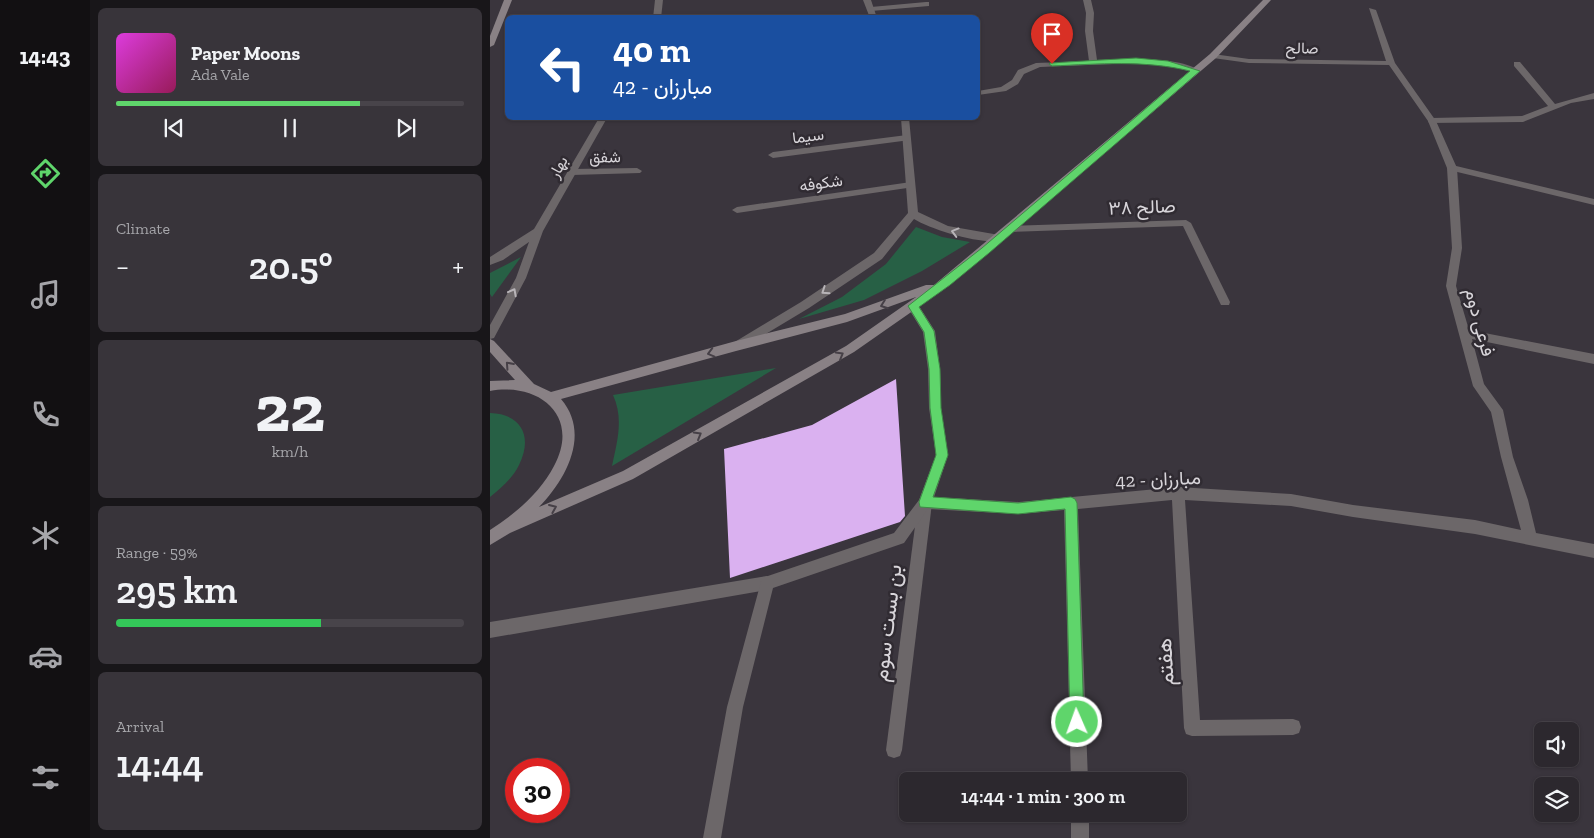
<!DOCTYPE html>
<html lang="en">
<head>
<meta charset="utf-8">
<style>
  body { margin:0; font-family:"Zilla Slab",Vazirmatn,serif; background:#38343a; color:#f1f3f6; height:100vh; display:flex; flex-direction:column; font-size:19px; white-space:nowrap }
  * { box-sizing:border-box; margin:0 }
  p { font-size:16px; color:#a6a6aa }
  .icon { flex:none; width:28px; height:28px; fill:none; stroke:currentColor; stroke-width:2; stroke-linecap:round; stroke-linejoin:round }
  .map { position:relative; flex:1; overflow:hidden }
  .drawer { display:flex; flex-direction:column; gap:8px; padding:8px; background:#181619; width:400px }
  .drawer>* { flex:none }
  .guide { position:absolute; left:15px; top:15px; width:475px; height:105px; border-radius:8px; box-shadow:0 1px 4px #0004,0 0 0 1px #48444a; background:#1a4fa0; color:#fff; overflow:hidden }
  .buttons { position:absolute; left:1044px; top:722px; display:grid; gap:10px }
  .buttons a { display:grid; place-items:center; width:45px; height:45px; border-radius:8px; background:#2c282e; box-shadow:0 1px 4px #0004,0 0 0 1px #48444a; font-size:25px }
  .speed { position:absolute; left:15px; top:758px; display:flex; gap:10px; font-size:25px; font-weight:700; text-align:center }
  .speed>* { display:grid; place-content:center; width:65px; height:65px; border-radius:50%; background:#2c282e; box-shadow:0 1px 4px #0004,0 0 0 1px #48444a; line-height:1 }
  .speed .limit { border:8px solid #d22; background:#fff; color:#111 }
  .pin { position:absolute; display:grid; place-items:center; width:42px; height:42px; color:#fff; margin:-51px -21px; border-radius:50% 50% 50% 0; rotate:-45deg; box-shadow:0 0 5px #0007 }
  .pin .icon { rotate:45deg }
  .me { position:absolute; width:55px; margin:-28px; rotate:358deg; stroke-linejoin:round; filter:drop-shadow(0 0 4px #0008) }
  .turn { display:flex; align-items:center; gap:18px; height:105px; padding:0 25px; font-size:22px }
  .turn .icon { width:65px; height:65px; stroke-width:2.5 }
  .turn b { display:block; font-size:35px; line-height:42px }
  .big { font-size:38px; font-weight:600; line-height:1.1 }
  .drawer .card { flex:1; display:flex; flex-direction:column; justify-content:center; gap:8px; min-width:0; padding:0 18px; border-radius:8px; background:#38343a }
  .drawer .dial { align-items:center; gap:0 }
  .dial b { font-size:65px; line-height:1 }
  .song { display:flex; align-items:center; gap:15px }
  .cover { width:60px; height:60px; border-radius:8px; background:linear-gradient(135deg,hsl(300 70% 55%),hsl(330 70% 35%)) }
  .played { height:5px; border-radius:2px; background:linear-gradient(90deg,#5fd56b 70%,#48444a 70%) }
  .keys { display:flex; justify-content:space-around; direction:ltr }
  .heat { display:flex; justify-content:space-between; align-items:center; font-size:28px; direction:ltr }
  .charge { height:8px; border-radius:4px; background:linear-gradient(90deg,#34c759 59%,#48444a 0) }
  .trip { position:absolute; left:409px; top:772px; width:288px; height:50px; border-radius:8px; background:#2c282e; box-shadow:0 1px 4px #0004,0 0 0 1px #48444a; font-weight:600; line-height:50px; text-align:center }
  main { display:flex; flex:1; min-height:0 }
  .menu { display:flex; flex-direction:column; width:90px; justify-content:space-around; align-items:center; background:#121012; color:#a6a6aa }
  .menu .icon { width:35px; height:35px }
  .menu .current { color:#5fd56b }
  .menu b { font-size:22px; color:#f1f3f6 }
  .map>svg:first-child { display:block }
  .green { fill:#276045 }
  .building { fill:#dab1f0 }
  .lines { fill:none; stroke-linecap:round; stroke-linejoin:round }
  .service { fill:#6c6769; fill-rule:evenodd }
  .minor { fill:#6c6769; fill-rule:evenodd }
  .secondary { fill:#898185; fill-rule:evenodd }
  .oneway { stroke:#b8b4b8 }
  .oneway2 { stroke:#464047 }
  .route { fill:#5fd56b; stroke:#3e8a46 }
  .labels { text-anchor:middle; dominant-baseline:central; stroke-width:5; stroke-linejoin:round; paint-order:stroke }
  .far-street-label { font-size:16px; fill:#d8d5da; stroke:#302b32 }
  .street-label { font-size:19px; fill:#d8d5da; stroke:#302b32 }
  .near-street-label { font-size:22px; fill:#d8d5da; stroke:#302b32 }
</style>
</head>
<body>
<main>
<nav class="menu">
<b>14:43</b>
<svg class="icon current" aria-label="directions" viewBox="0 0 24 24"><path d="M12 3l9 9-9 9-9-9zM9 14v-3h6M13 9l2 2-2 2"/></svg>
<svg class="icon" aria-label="music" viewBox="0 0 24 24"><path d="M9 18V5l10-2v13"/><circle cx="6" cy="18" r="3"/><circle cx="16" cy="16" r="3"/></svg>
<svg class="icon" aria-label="phone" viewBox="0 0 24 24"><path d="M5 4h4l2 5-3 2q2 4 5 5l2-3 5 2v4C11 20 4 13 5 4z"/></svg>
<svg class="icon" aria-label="climate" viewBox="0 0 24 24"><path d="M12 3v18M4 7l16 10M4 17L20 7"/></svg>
<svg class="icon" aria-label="car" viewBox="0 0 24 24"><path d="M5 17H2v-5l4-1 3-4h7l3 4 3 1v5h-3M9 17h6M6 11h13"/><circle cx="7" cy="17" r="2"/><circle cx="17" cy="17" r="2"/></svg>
<svg class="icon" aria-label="filters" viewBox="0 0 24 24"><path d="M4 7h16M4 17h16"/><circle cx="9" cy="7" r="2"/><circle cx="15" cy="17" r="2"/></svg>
</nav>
<section class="drawer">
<div class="card">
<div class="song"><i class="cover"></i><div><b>Paper Moons</b><p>Ada Vale</p></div></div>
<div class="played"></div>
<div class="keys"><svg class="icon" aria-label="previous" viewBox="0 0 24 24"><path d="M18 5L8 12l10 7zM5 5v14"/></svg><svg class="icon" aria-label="pause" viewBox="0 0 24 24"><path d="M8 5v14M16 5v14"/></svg><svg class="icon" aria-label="next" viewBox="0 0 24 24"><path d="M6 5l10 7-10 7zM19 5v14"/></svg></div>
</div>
<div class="card"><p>Climate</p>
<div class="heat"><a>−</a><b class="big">20.5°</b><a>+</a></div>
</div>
<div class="card dial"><b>22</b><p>km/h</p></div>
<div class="card"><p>Range · 59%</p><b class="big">295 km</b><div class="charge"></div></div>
<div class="card"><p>Arrival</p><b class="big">14:44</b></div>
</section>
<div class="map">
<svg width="1104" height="838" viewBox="0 0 1104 838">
  <rect width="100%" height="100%" fill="#3a353d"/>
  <g class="green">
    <path d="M426,227L452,237L480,242L432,271L374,300L309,319L352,297L396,264Z"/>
    <path d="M31,257L2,297L0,294V273Z"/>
    <path d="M286,368L122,466C127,442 134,419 123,395Z"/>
    <path d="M0,413C32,414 43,437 29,465C23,478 11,488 0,497Z"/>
  </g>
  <path class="building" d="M406,379L415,516L410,522L240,578L234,449L322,425Z"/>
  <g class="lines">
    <g class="service">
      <path d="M436,2H439V6L381,11L377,9L381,7Z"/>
      <path d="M1024,62H1030L1065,104L1104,93V99L1081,103L1033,122L939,123L938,121L942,118L1032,116L1058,106L1024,66Z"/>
      <path d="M417,135L420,136V140L283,158L278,155L283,152Z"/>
      <path d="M962,165L1104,199V205L959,170L957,168Z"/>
      <path d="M147,168L152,171L150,173L82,175L77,172L82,169Z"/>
      <path d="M421,182L424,183V187L247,213L242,210L247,207Z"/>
      <path d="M435,497L440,499L442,503L412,750L410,756L404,758L398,756L396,750L428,503L430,499Z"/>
      <path d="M277,576L282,578L284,583L282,588L277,590L0,638V622Z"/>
    </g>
    <g class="minor">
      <path d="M165,0H173L171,18H163Z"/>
      <path d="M373,0H381L387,18H380Z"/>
      <path d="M593,0H601L604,13L603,31L607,60C632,59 690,56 710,71L706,73L679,66L647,63L550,67L534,74L528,84L516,91L488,95V91L511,87L522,80L528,70L546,63L599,61L595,31L596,13Z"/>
      <path d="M879,8L886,10L905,63L946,121L967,168L972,248L966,286L979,330L1104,354V364L982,339L994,384L1013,410L1023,457L1038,500L1046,533L1104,544V558L985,534L863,517L801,506L695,500L710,720L803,719L809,721L811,727L809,733L803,735L702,736L696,734L694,728L682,500L588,509L598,781H581L574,510L529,514L438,509L414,543L283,588L253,707L231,838H213L237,707L272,578L404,533L429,500L446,455L439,408L438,369L433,332L417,306L419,303H427L445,331L450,369L451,408L458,455L444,497L529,502L688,487L801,494L863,505L985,520L1031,530L1011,457L1001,412L983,386L956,286L962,248L957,168L938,121L899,65L759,63L723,58L719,56L723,54L759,59L896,61Z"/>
      <path d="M109,118H117L53,231L36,278L4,338L0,339V325L26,278L39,242L13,260L0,265V257L44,229Z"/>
      <path d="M411,118H419L428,212L458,226L515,236V240C494,246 442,230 424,219L392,259L319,308L251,349H243L241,346L243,343L311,302L384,253L418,213Z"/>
      <path d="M696,220L701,223L740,302L739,305H731L693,226L521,232L516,229L521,226Z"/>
      <rect x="581" y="814" width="18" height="24"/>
    </g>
    <g class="secondary">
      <path d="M14,0H22L4,45L0,47V36Z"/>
      <path d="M773,0H781L726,58L460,285L364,352L143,479L20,533L0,545V530C25,514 50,493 64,466C91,416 49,382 0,391V381L25,380L0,352V339L4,341L44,384L61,392L246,341L355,314L436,285H444L720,54ZM426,297L356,346L133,471L49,507C76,479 101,434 71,399L246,351L357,322Z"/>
    </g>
  </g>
  <defs><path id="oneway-chevron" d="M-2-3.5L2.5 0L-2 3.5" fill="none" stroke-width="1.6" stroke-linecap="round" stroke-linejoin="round" transform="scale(1.25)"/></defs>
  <g class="oneway">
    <use href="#oneway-chevron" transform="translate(465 232) rotate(-165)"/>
    <use href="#oneway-chevron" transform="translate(335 291) rotate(146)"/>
    <use href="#oneway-chevron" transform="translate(23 292) rotate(-62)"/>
  </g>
  <g class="oneway2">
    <use href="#oneway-chevron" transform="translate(394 305) rotate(160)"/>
    <use href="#oneway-chevron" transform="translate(221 353) rotate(165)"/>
    <use href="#oneway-chevron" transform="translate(350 355) rotate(-30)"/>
    <use href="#oneway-chevron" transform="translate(19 365) rotate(-132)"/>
    <use href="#oneway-chevron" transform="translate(208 435) rotate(-30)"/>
    <use href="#oneway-chevron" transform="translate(63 508) rotate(-23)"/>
  </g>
  <path class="route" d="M646,58L678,61L710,71L499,253L460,285L429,307L444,331L450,369L451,408L458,455L443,497L528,503L581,497L585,499L587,503L594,722L592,727L587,729L582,727L580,722L575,509L528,514L430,507L429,502L446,455L440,408L439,369L434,332L418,306L492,248L700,71C655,60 609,64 562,66L559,64L560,63Z"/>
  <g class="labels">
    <g class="far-street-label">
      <text transform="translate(812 48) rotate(1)">صالح</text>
      <text transform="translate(318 136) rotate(-7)">سیما</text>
      <text transform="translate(115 157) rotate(-1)">شفق</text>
      <text transform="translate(68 167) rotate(-61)">بهار</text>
      <text transform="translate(331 183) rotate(-8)">شکوفه</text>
    </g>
    <g class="street-label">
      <text transform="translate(652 207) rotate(-2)">صالح ۳۸</text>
      <text transform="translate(990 322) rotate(75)">فرعی دوم</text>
      <text transform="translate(668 479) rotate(-2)">مبارزان - 42</text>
    </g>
    <g class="near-street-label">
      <text transform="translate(397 623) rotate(-83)">بن بست سوم</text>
      <text transform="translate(675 662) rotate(-93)">هفتم</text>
    </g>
  </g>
</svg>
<div class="buttons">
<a><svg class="icon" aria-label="sound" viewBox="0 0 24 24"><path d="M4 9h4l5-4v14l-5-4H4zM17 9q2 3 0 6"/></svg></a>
<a><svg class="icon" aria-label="layers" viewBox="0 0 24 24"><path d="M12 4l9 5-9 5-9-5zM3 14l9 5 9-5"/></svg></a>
</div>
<div class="speed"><div class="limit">30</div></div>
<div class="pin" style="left:562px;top:64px;background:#d93025"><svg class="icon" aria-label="arrive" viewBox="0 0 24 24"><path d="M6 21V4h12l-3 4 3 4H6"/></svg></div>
<svg class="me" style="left:587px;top:722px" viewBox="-20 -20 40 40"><circle r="17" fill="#5fd56b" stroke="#fff" stroke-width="3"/><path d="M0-11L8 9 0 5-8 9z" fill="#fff"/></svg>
<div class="trip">14:44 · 1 min · 300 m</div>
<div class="guide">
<div class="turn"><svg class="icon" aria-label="left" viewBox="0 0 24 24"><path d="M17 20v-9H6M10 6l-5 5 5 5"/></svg><div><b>40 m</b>مبارزان - 42</div></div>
</div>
</div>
</main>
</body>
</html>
